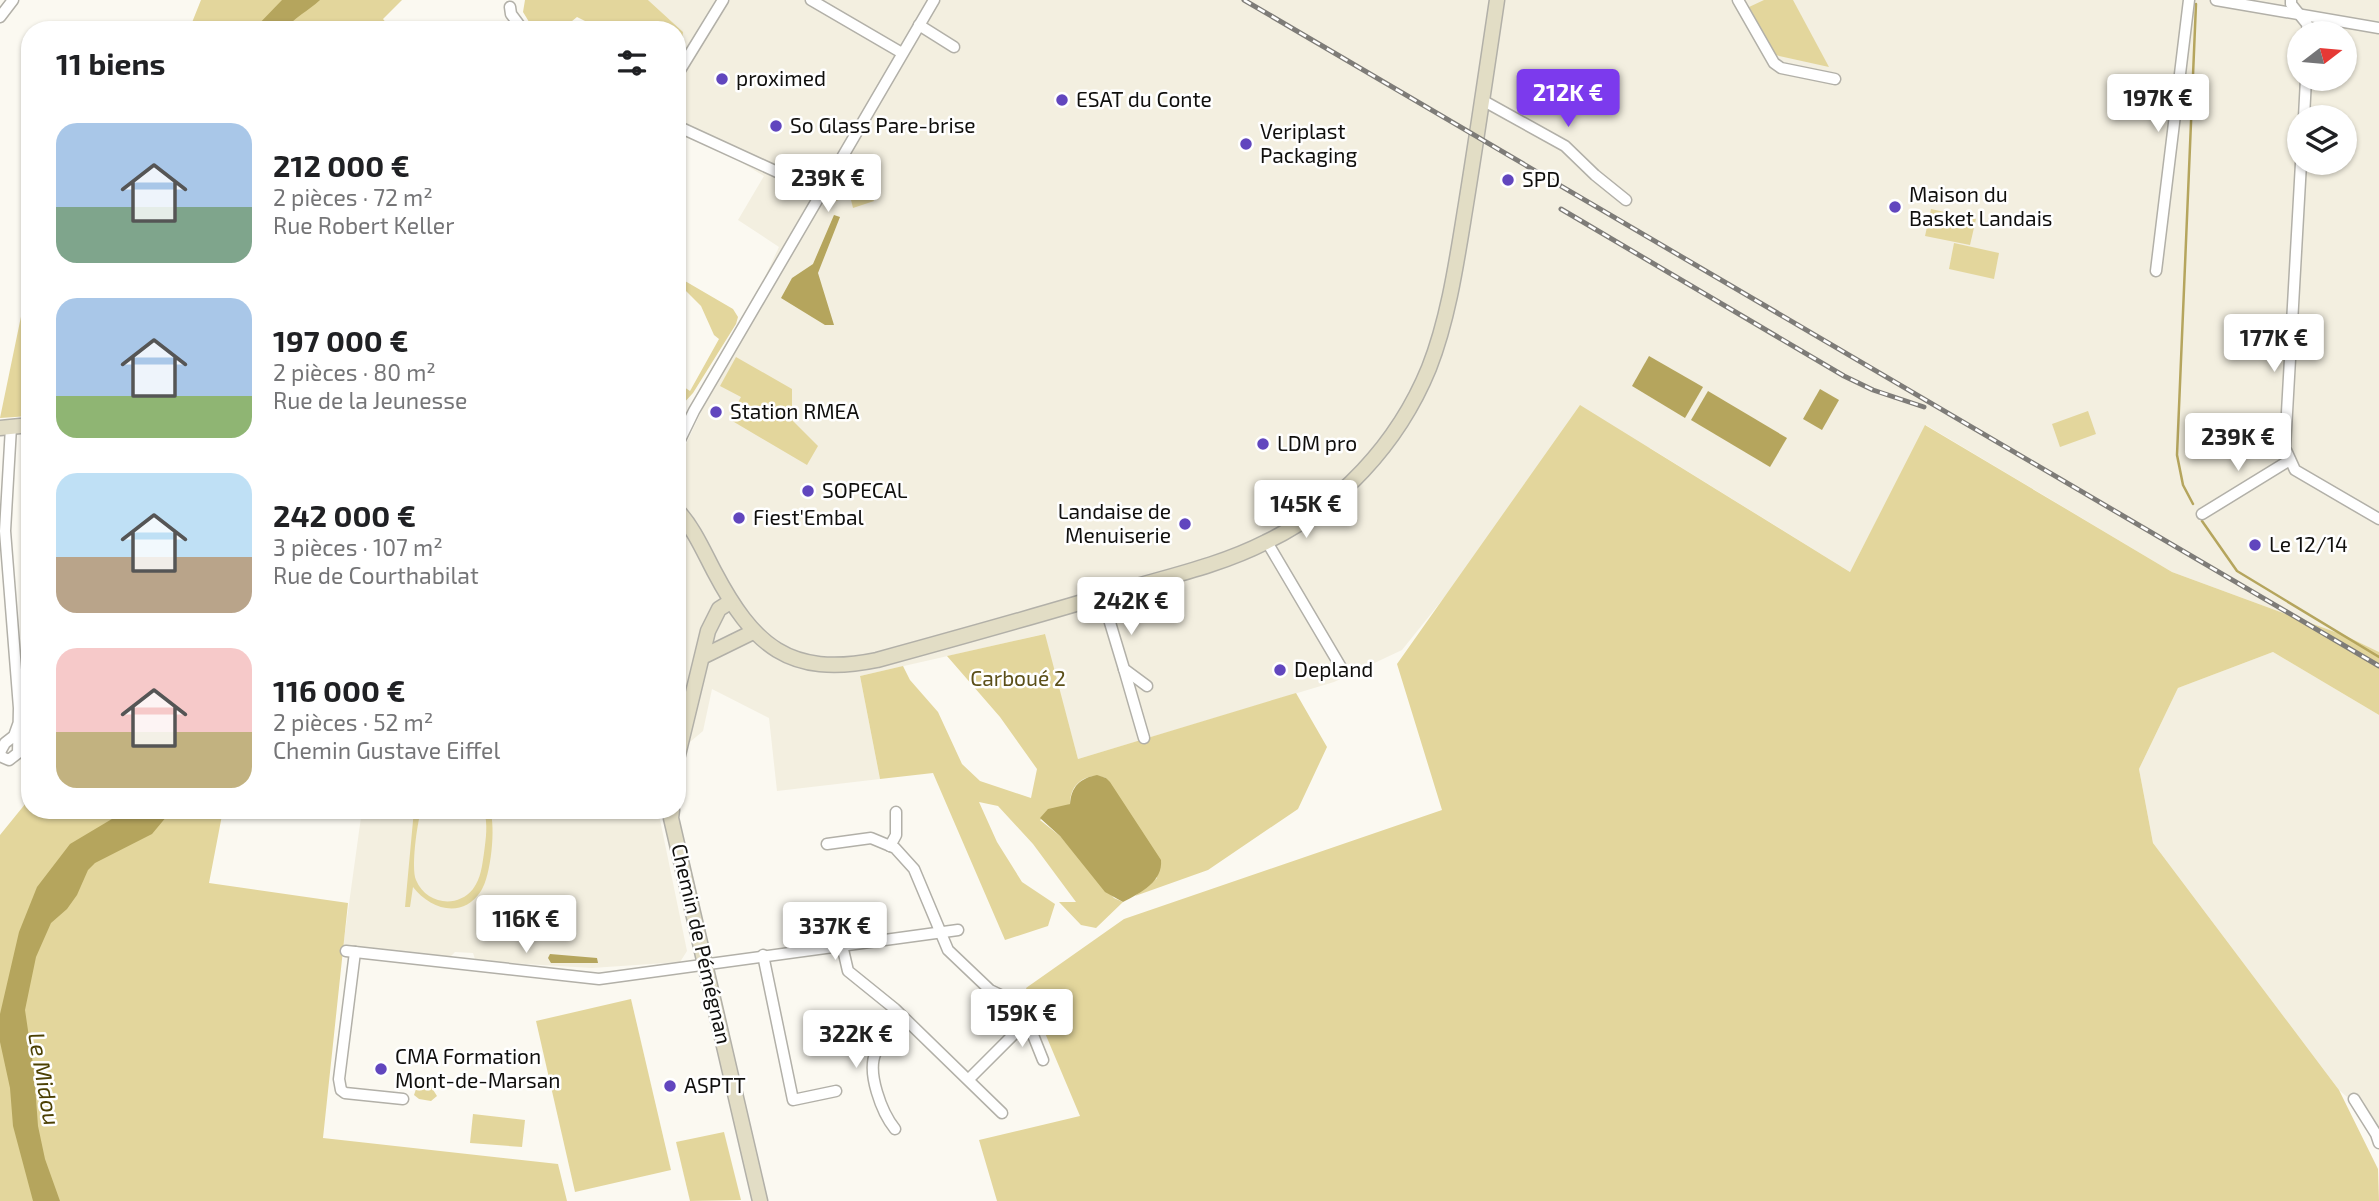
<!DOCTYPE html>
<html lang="fr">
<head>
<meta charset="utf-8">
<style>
	:root { --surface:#fff; --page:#f6f6f6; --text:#202124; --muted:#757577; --accent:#7c3aed }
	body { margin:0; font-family:"Exo 2",sans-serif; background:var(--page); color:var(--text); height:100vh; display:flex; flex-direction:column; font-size:26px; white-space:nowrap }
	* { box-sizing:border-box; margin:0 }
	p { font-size:23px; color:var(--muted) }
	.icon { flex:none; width:38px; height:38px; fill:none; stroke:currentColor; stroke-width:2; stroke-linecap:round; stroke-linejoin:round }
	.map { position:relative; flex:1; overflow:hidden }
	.side { position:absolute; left:21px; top:21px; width:665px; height:798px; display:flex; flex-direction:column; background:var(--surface); border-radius:28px; box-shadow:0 2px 5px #0004 }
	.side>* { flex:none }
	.needle { width:46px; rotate:74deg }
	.fabs { position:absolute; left:2287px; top:21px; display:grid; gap:14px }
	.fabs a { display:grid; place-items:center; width:70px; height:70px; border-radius:50%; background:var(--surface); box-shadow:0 2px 5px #0004; font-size:35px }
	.price { position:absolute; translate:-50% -60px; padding:0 16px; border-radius:7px; background:#fff; color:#222; font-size:23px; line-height:46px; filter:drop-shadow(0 2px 4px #0008) }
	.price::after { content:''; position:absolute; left:50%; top:42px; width:21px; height:16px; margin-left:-10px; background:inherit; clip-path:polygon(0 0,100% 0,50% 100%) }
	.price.active { background:var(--accent); color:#fff }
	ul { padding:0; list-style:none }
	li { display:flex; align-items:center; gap:21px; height:175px; padding:0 35px }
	li span { display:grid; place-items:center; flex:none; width:196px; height:140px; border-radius:21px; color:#555 }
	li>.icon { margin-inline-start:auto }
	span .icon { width:84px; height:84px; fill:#fffc; stroke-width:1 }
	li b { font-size:30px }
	h2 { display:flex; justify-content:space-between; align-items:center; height:84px; padding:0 35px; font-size:30px }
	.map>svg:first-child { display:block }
	.built { fill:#f3efe0; fill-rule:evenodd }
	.green { fill:#e3d69c }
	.water { fill:#b5a55d }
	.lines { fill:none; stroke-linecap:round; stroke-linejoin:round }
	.stream { stroke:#b5a55d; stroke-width:2.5 }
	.street-casing { stroke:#b2b0a8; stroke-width:13 }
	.secondary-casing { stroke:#b2b0a8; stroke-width:17 }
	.street { stroke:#fff; stroke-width:10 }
	.secondary { stroke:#e2ddc5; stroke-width:14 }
	.rail-casing { stroke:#7e7c78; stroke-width:5 }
	.rail { stroke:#fff; stroke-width:2.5; stroke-dasharray:8; stroke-linecap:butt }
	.poi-dot { fill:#6146be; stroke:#fff; stroke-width:2.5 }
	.labels { text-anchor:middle; stroke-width:5; stroke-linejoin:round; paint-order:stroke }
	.poi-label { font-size:21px; fill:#100f0d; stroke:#fff; text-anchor:start }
	.park-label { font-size:21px; fill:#5b4f18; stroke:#fff }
	.street-label { font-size:21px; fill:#100f0d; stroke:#fff }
	.water-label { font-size:23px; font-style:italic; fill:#4c4003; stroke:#fff }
</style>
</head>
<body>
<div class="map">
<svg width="2379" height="1201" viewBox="0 0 2379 1201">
	<rect width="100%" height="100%" fill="#fbf9f1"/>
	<g class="built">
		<path d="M648,0h1731v652l-33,-16 -174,-64 -246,-147 -76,147 -200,-124 -199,141 -49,61 -68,32 -256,77 -34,-125 -184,42 20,103 -103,12 -8,-73 -57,-29 -9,42 -26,22v-290l102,-216 -41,-27 26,-44 -87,-52v-76l5,-7 1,-9zM2300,33h45v46h-45zM2300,117h45v46h-45z"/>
		<polygon points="2273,652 2379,715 2379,1135 2371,1118 2339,1090 2153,843 2139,769 2178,688"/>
		<polygon points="362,810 658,810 687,951 680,962 592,968 509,963 475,959 473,953 455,952 450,957 343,947"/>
	</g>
	<g class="green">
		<polygon points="201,0 402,0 383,19 392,30 189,30"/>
		<polygon points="525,0 648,0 683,32 682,41 677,48 677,30 603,30 577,17 561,30 534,30 523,12"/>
		<polygon points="1764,0 1793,0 1829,67 1775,55 1749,7"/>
		<polygon points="848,179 870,190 874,201 853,208 851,200 846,197 836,201 834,190 838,183"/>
		<polygon points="1931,209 1976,219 1970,245 1925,236"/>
		<polygon points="30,210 30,416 0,418 24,302"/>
		<polygon points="1954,243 1999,253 1994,279 1949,269"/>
		<polygon points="685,281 733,309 738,317 736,324 693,393 681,406 677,398 684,387 690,391 719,339 714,335 701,306 682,287"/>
		<polygon points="736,357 792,389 792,420 818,446 807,465 729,419 741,397 720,386"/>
		<polygon points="1580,405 1850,572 1925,425 2172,572 2346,636 2379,652 2379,715 2273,652 2178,688 2139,769 2153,843 2339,1090 2378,1169 2379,1201 997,1201 979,1140 1080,1116 1026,988 1124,919 1442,810 1397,664"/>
		<polygon points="2088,411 2096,434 2060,447 2052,424"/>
		<path d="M1045,634l33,125 218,-66 31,54 -29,62 -90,61 -73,26 22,-18 -51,-100c-19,-6 -36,5 -36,26l-30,16 20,16 54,62 9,4 -27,26 -15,-3 -22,-23h17l-43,-58 -35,-38 -19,-4 18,40 25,40 33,22 -7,22 -43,14 -72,-167 -53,6 -20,-103 43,-10 7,14 28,32 24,52 18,17 51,17 6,-29 -37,-52 -53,-61z"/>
		<polygon points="30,798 30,810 223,810 209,883 348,903 323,1138 558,1164 567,1201 0,1201 0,835"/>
		<path d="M414,810h7c-4,15 -10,57 -5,70 10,24 41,29 57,9 8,-11 9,-23 11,-36 2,-15 4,-28 0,-43h6c6,17 1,66 -9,81 -19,29 -51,18 -68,-4l-3,20h-5z"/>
		<polygon points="631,999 671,1170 575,1192 536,1021"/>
		<polygon points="427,1077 430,1078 430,1085 437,1096 431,1101 419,1099 414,1095 418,1083"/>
		<polygon points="473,1114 525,1120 522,1147 470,1143"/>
		<polygon points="724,1132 741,1200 690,1201 676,1142"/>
	</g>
	<g class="water">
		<path d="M282,0h38c-12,11 -25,17 -36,30h-31z"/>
		<polygon points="834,215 840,217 818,273 834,325 825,325 781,298 792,278 813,264"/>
		<polygon points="1649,356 1703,387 1685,418 1632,386"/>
		<polygon points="1820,389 1839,400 1822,430 1803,419"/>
		<polygon points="1708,391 1787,438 1770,467 1691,420"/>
		<path d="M1097,775l9,3 4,4 51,78c2,21 -20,33 -38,42l-18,-10 -45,-56 -20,-18 8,-9 22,-5c1,-17 10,-26 27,-29z"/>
		<polygon points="127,810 172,810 152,834 95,863 88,870 77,895 67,909 51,923 36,957 25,1010 34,1071 38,1126 45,1159 60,1201 33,1201 13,1126 10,1088 0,1042 0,1014 19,932 37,887 70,844"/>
		<polygon points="550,954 597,958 598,963 551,963 548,958"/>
	</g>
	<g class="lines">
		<g class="stream">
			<polyline points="28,403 30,401"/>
			<polyline points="2193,504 2183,485 2177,455 2196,4"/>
			<polyline points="2202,521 2237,571 2379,657"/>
		</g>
		<defs>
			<g id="street">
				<polyline points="811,0 902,53"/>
				<polyline points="1738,0 1774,63 1781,68 1835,79"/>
				<polyline points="2216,0 2379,28"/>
				<polyline points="2291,0 2291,4 2307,24 2308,33"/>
				<polyline points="510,7 511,14 523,30"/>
				<polyline points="0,17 13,0"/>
				<polyline points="919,25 954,47"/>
				<polyline points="677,75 723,0"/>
				<polyline points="1482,100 1565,146 1595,175 1626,200"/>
				<polyline points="2304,117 2306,79"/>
				<polyline points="677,126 823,193"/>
				<polyline points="2301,163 2285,448 2295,470 2379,519"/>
				<polyline points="2156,271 2189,0"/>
				<polyline points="11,427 5,531 19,708 18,753 9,760 2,757 0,752 5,743 14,736 19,722"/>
				<polyline points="677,446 694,411 934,0"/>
				<polyline points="2202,514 2290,460"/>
				<polyline points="1267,542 1342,669"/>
				<polyline points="1102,596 1124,669 1147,686"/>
				<polyline points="1124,669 1144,738"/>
				<polyline points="827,844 871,838 895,848 914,869 948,950 990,990 1009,999 1017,1015 1018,1030 969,1079"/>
				<polyline points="890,846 896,835 896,812"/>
				<polyline points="801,912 821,948"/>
				<polyline points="842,945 848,971 895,1009 1002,1113"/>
				<polyline points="346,951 599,979 958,930"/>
				<polyline points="355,952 339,1079 341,1090 345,1093 403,1099"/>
				<polyline points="763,955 793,1100 836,1091"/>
				<polyline points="1018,1024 1033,1035 1043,1060"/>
				<polyline points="2354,1099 2376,1134 2379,1143"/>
				<path d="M895,1129c-13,-16 -29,-57 -19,-77 6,-12 21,-23 30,-32"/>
			</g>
			<g id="secondary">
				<polyline points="0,428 30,425"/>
				<path d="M677,510c16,17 26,40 37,61 39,74 75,107 163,89 80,-22 160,-44 239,-68 50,-15 103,-26 150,-50 73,-35 132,-98 163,-174 20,-51 28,-109 37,-164 11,-68 21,-136 31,-204"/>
				<polyline points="704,656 753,632"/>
				<polyline points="677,759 708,631 719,609 730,602"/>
				<polyline points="672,810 671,818 760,1201"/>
			</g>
		</defs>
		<use href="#street" class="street-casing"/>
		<use href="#secondary" class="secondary-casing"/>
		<use href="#street" class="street"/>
		<use href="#secondary" class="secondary"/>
		<defs>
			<g id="rail">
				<polyline points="1244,0 2379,666"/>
				<polyline points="1561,209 1844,376 1873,390 1924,407"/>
			</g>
		</defs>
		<use href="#rail" class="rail-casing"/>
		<use href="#rail" class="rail"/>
	</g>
	<g class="poi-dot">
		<circle cx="722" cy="79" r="7"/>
		<circle cx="1062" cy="100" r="7"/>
		<circle cx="776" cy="126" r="7"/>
		<circle cx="1246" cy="144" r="7"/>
		<circle cx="1508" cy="180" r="7"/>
		<circle cx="1895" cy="207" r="7"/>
		<circle cx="716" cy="412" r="7"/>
		<circle cx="1263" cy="444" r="7"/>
		<circle cx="808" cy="491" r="7"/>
		<circle cx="739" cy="518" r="7"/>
		<circle cx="1185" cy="524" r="7"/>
		<circle cx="2255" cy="545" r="7"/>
		<circle cx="1280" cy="670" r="7"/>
		<circle cx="381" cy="1069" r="7"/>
		<circle cx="670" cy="1086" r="7"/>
	</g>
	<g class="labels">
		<g class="poi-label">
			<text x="736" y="86">proximed</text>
			<text x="1076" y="107">ESAT du Conte</text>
			<text x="790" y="133">So Glass Pare-brise</text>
			<text x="1260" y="139">Veriplast<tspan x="1260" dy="24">Packaging</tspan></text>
			<text x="1522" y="187">SPD</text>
			<text x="1909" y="202">Maison du<tspan x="1909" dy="24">Basket Landais</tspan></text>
			<text x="730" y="419">Station RMEA</text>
			<text x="1277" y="451">LDM pro</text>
			<text x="822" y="498">SOPECAL</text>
			<text x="1171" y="519" text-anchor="end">Landaise de<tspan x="1171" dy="24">Menuiserie</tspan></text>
			<text x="753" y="525">Fiest'Embal</text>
			<text x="2269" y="552">Le 12/14</text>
			<text x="1294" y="677">Depland</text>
			<text x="395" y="1064">CMA Formation<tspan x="395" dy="24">Mont-de-Marsan</tspan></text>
			<text x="684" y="1093">ASPTT</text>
		</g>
		<g class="park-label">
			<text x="1018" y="686">Carboué 2</text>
		</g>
		<g class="street-label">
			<text transform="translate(701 944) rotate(77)" y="7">Chemin de Pémégnan</text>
		</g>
		<g class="water-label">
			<text transform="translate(44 1079) rotate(80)" y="8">Le Midou</text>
		</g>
	</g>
</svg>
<div class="fabs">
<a><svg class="needle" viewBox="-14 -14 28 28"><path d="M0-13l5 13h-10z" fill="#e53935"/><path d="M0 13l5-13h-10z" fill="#757577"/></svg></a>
<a><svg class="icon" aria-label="layers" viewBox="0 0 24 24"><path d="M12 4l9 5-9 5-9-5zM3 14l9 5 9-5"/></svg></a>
</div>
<b class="price active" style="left:1568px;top:129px">212K €</b>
<b class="price" style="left:2158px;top:134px">197K €</b>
<b class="price" style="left:828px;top:214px">239K €</b>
<b class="price" style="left:2274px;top:374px">177K €</b>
<b class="price" style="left:2238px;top:473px">239K €</b>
<b class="price" style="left:1306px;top:540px">145K €</b>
<b class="price" style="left:1131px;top:637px">242K €</b>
<b class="price" style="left:526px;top:955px">116K €</b>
<b class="price" style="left:835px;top:962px">337K €</b>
<b class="price" style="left:1022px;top:1049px">159K €</b>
<b class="price" style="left:856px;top:1070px">322K €</b>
<section class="side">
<h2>11 biens<svg class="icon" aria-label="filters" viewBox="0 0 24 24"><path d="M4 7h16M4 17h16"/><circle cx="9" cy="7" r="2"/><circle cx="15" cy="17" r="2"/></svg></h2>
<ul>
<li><span style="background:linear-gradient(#a9c7e8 60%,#7fa58c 0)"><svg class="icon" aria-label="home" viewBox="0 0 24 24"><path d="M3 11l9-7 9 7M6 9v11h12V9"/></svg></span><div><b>212 000 €</b><p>2 pièces · 72 m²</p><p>Rue Robert Keller</p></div></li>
<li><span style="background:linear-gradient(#a9c7e8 70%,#8fb573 0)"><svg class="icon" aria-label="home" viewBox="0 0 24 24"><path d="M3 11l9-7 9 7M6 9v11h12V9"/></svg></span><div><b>197 000 €</b><p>2 pièces · 80 m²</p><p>Rue de la Jeunesse</p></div></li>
<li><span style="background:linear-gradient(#bfe0f5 60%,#b9a48a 0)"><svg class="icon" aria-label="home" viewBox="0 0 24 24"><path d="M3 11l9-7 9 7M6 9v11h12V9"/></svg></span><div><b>242 000 €</b><p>3 pièces · 107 m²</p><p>Rue de Courthabilat</p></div></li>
<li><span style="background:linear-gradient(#f6c9c9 60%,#c2b280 0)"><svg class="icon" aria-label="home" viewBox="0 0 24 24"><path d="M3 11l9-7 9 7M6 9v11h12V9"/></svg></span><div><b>116 000 €</b><p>2 pièces · 52 m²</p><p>Chemin Gustave Eiffel</p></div></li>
</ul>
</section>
</div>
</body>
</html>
